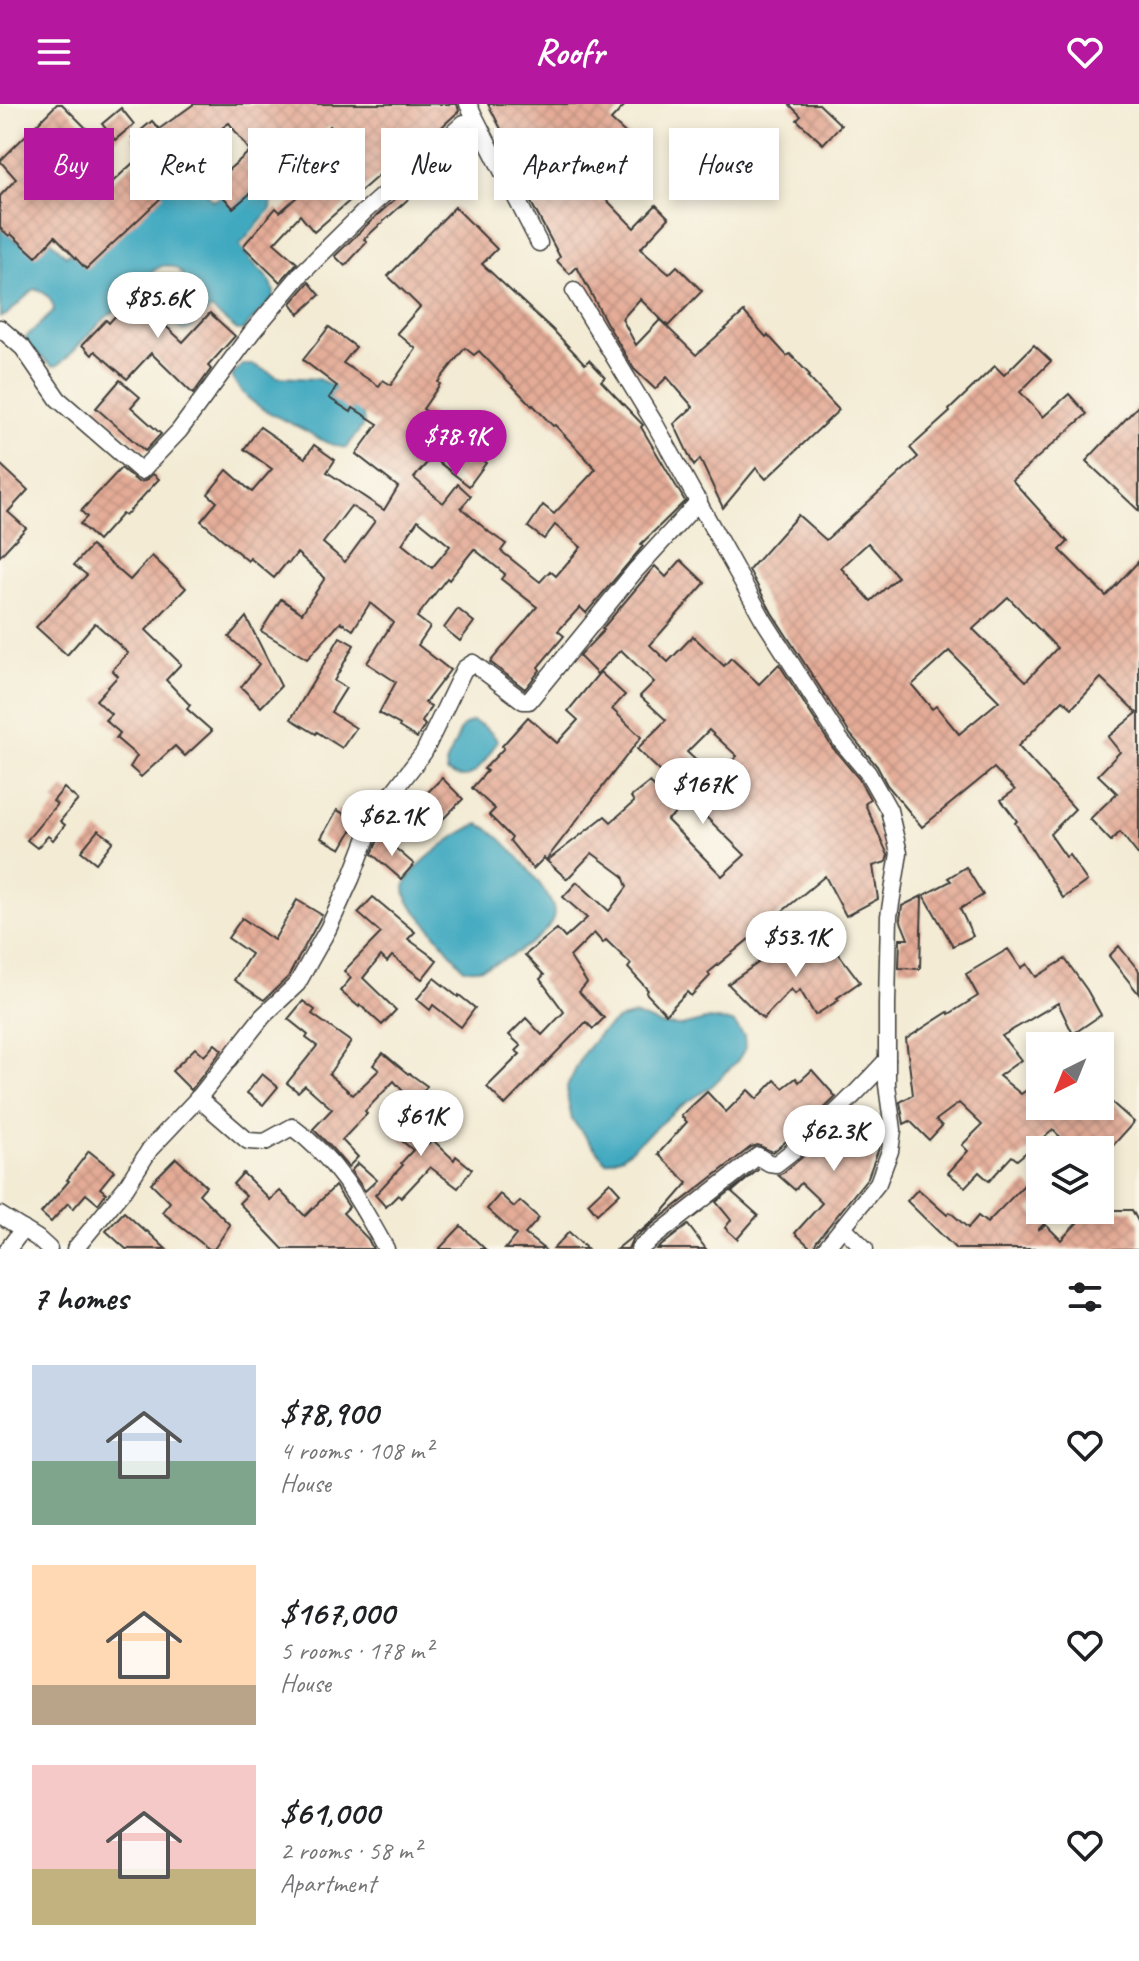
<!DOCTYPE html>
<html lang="en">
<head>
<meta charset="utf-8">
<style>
	:root { --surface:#fff; --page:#f2f2f2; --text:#202124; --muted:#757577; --accent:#b5179e }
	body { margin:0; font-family:Caveat,sans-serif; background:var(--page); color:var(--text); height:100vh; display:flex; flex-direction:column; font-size:30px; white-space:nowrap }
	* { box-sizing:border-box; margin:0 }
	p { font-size:26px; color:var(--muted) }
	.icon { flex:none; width:44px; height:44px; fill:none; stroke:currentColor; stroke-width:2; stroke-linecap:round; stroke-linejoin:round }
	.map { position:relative; height:1145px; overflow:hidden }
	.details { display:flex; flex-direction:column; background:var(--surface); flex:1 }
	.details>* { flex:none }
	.guide { position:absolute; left:24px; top:24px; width:1092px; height:72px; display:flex; gap:16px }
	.needle { width:52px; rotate:223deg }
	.buttons { position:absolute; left:1026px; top:928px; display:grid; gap:16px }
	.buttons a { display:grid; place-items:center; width:88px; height:88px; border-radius:0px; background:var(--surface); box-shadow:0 4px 12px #0003; font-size:40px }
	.price { position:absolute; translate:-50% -68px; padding:0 18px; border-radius:28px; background:#fff; color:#222; font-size:26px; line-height:52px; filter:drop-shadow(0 2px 4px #0008) }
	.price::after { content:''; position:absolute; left:50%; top:48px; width:24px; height:18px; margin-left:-12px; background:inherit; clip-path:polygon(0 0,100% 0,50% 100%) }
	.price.on { background:var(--accent); color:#fff }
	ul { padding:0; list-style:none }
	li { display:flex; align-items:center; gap:24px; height:200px; padding:0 32px }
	li span { display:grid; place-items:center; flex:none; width:224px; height:160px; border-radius:0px; color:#555 }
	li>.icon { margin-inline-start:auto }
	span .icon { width:96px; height:96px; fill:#fffc; stroke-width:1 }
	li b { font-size:34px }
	h2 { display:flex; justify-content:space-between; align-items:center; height:96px; padding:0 32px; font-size:34px }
	.tag { padding:0 28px; border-radius:0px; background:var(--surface); box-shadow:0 4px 12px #0003; font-size:28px; line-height:72px }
	.tag.on { background:var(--accent); color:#fff }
	header { display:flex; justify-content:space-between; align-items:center; height:104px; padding:0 32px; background:var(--accent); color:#fff; font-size:36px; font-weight:700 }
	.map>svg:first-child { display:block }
	.water { fill:#40a9c0; stroke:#2e626e; stroke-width:2 }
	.building { fill:url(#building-cross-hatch); fill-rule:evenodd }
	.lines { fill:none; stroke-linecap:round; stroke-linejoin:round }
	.minor-casing { stroke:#3c3b38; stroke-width:19 }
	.minor { stroke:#fff; stroke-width:16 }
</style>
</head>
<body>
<header><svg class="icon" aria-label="menu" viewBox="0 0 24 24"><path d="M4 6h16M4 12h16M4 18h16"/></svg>Roofr<svg class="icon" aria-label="heart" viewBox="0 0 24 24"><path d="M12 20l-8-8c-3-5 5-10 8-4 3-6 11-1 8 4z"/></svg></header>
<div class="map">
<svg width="1139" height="1145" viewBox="0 0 1139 1145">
	<defs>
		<pattern id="building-cross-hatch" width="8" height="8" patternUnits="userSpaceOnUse" patternTransform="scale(2)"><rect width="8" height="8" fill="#e4ac97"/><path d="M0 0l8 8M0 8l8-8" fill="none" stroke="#c39382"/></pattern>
	</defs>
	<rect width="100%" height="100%" fill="#fbf7ec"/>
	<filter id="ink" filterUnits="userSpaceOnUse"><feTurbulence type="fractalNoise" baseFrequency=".0125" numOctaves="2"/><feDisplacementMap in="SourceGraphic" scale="16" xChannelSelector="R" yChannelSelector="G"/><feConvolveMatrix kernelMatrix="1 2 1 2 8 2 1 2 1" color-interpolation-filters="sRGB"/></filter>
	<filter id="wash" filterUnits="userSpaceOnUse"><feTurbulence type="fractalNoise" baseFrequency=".006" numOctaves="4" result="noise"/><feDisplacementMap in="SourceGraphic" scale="32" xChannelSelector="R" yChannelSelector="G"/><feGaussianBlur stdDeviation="1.8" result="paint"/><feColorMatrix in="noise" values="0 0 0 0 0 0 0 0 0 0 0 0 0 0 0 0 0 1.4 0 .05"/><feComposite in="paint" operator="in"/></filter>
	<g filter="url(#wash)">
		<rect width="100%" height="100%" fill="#f3ebd4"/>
		<g class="water">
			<path d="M171,56c18,4 30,28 42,41l12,-7 34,-9c8,8 15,12 12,24l-31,36c7,18 36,32 34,52l-31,33h-6l-26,-21c-17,13 -25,37 -42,7 3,-11 19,-22 17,-33 -2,-13 -17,-22 -28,-15 -14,7 -29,29 -40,40 -5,5 -10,7 -15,12 -14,13 -26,28 -40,41l-5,4 -6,1 -21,-18 -6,-10 26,-24 3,-5c-2,-10 -8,-16 -17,-20l-4,1 -27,25 -6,2v-90l17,15 18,-18 31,32 69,-66z"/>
			<path d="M242,261h12l24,12 40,2 20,9 24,20 2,16 -18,24c-17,-2 -26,-9 -40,-17 -26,-14 -62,-25 -74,-55z"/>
			<path d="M472,617c11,4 19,9 25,19 -3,9 -9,16 -15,24 -11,14 -18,17 -35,8l-1,-8 16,-37z"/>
			<path d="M479,720c3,2 7,3 11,6 15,10 64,65 64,83 -1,23 -52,49 -72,55 -6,2 -12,1 -18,1l-56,-68c-1,-4 -3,-9 -3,-13 2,-20 55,-58 74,-64z"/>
			<polygon points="635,911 662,921 681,922 709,915 733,918 744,932 745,945 737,957 712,982 677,1005 623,1052 606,1058 572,1016 568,997 567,983 583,950 600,929 617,916"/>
		</g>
		<g id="blocks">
			<g class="building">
				<polygon points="57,0 62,0 94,32 75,51 107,83 133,59 164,91 86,165 55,132 36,153 11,130 9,132 0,124 0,92 16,75 0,57"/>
				<polygon points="194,0 457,0 459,7 392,69 387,64 314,128 300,111 274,139 297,159 280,178 243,142 276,104 280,108 333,61 324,52 341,34 330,22 233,104 212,80 250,47 229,19 188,48 176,32 147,54 132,34 152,17 159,25"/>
				<polygon points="488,0 626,0 611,16 633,36 607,65 609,67 594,83 634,124 656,101 669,114 640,145 669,170 677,162 702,187 668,222 640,195 622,215 636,241 660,216 696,251 744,208 766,233 768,231 787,252 790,250 810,271 808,273 839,306 766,375 756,364 723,404 700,355 694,362 674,320 693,303 667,273 655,285 634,265 606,218 577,163 570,170 557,157 560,153 525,87 530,81"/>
				<polygon points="789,0 819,0 841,21 823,40 797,16 801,12"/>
				<polygon points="121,4 134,20 115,36 102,20"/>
				<polygon points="441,54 447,60 364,135 367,138 345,162 335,152 373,115"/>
				<path d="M455,103l42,42 -15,15 71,66 32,34 4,-4 16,17 -4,4 42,44 -2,2 44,74 -44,43 2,2 -57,67 -6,-6 -22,24 6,5 -26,31 2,3 -15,19 -35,-27 47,-55 -36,-28 4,-5 -31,-25 -25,31 -2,-2 -30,39 13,10 -12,18 32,25 -25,33 6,3 -9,16 3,3 -8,13 -18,-11 1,-2 -21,-12 17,-31 -29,-19 26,-41 -23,-19 -17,27 -12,-8 -34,37 -46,-28 20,-32 21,14 23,-35 -28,-25 -8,10 -2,-1 -13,16 -24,-20 -2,3 -47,-40 16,-19 -9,-8 19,-24 25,22 20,-23 -28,-20 16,-22 45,31 9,-13 21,15 -8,12 57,38 14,-23 -42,-33 22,-30 -25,-16 -2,4 -22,-14 8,-12 -34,-26 26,-33 27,20 -13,16 36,23 4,-6 8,5 25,-36 -19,-16 23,-26 -32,-31zM465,244l9,7 5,-4 53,55 1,-1 20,21 2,-1 41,44 -42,45 -11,-9 -15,22 16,12 11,-14 26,22 -25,29 -6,-5 -10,11 -39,-31 5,-7 -17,-12 -28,-24 10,-12 -13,-12 -15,19 -29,-25 18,-21 37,29 17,-23 -17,-12 -2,3 -24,-19 6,-10 -26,-16 17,-25 -2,-2zM351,402l24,15 -30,41 -22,-19zM418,416l32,26 -18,22 -30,-24z"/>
				<polygon points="309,178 320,191 299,210 291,199"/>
				<polygon points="166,179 179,191 157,214 183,238 210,209 235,232 208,262 211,265 193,290 151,249 127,275 95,247 92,251 82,241 106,216 109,219 140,185 151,195"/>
				<path d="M1034,241l17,16 -31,31 23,25 26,-23 18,20 -75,66 56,62 -8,8 46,46 33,-35v295l-19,-24 -9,9 -21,-22 27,-26 -19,-18 22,-23 -12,-15 29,-24 -36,-35 -29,30 -9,-8 -45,46 57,63 -25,25 16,23 3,-2 18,26 -24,17 -48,-75 2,-2 -16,-21 14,-10 -21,-22 -72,59 -35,-42 -10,-19 -27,-32 -78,-121 -23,-43 49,-55 28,25 92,-83 -8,-9 40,-36 -1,-2 46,-44 9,9zM868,439l30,34 -27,24 -30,-33zM1008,493l49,51 -31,33 -53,-52zM949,547l50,50 -40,33 -23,-28 -4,3 -20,-24z"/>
				<polygon points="120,276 140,293 131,303 161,330 145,347 96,304"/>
				<polygon points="1139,301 1139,407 1086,357"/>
				<polygon points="0,360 28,386 8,408 26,424 0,452"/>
				<polygon points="121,364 138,378 145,377 153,370 159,375 125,412 122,410 98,437 80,420 87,413 81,407"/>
				<polygon points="91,442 130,476 152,452 186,484 146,526 181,560 166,576 190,601 187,605 212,627 185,652 175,642 141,673 130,663 137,652 116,634 120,629 105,616 111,610 96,596 118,572 112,566 128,549 95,519 67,551 36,523 87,471 74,461"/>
				<path d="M681,456l24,23 -55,62 18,17 25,-26 31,30 7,-8 28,26 20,-20 53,83 27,32 11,20 -5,5 23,51 -2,7 -13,4 5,33 -32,17 -21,-40 -117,97 2,3 -19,20 -4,-4 -21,22 -20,-21 2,-3 -20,-22 3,-4 -25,-24 -3,3 -9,-10 -24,24 17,26 -8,9 25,26 -11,11 -7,-7 -81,83 -18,-18 33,-33 -4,-3 5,-5 -12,-11 17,-17 16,17 22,-23 -24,-33 4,-4 -19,-20 32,-26 8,9 22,-20 -24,-21 14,-15 32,29 18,-24 -4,-11 -31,-23 -25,26 -20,-18 58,-45 6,6 23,-20 -3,-5 19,-15 25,32 -8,6 55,56 23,-21 -45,-44 13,-13 -36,-35 -12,13 -28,-27 29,-29 -26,-24 14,-14 -33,-32 -24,24 -18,-18 25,-26 -2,-1 53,-63 11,11zM709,626l28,26 -21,23 -29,-27z"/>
				<polygon points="458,505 474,518 460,537 444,524"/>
				<polygon points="246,513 281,582 261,603 241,583 259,560 229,533"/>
				<polygon points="340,533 354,541 334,577 346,584 331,608 356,624 342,644 317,628 316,630 291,615"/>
				<polygon points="600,568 625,591 612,605 641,633 546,756 544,754 533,765 510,737 512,734 489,711 495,705 472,684 487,667 484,665 504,644 502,642 528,613 557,639 578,616 568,607"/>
				<polygon points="442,674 463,695 439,719 418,698"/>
				<polygon points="64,684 78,696 60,717 65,721 53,736 48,732 37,744 27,736 57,700 53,697"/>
				<polygon points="337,706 357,717 341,745 321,734"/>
				<polygon points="98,726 113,737 96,759 81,747"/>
				<polygon points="380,731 414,760 401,775 372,750"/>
				<polygon points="966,763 983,791 960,805 973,832 953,842 924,791 951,777 948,774"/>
				<polygon points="922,792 920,865 899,864 900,835 908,835 900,815 902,802"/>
				<polygon points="373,793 415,828 408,835 437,856 422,875 392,852 387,858 381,852 363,874 396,906 382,921 360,901 359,903 340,887 351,874 344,867 381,829 358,809"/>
				<polygon points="297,796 322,811 288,873 264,896 234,876 251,850 228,834 242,814 274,836"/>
				<polygon points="832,841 860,878 837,894 839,896 815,911 800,886 795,890 791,885 763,915 728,880 778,845 801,843 804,847 811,842"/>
				<polygon points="1119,842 1139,867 1139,890 1109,852"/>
				<polygon points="1008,845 1021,864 1027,860 1036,873 1065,855 1087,886 1101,911 1073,930 1058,899 1002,932 1021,956 999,972 1021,990 1040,977 1040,1002 1100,1002 1100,988 1134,1018 1109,1046 1074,1046 1053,1026 1017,1056 1012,1052 989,1077 979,1068 965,1083 948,1069 968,1047 962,1041 982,1021 959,999 936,1016 942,1022 929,1036 910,1017 904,1020 900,998 913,991 906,935 948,908 949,910 978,892 966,870"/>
				<polygon points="434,874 458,893 459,891 475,904 461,923 433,901 430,906 417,895"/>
				<polygon points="303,897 315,906 312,910 351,938 329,970 353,991 379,966 373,961 383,949 408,970 409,969 427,982 415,1001 394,977 365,1007 367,1010 342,1036 358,1053 348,1063 330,1042 313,1025 332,1005 305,981 298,988 287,979 317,942 306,934 308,931 288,915"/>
				<polygon points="215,940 222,946 191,986 172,967 195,944 204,952"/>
				<polygon points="812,966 836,993 812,1016 773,1048 758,1041 751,1043 632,1136 628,1145 617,1145 639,1127 640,1128 662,1109 688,1079 658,1050 687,1018 681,1012 707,988 726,1008 748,986 757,995 775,976 783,984 796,974 799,978"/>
				<polygon points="262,970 278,983 263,1001 247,989"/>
				<polygon points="418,1000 435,1016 424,1027 432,1034 428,1040 433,1036 454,1056 456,1052 472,1065 458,1084 430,1063 401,1094 398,1091 386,1103 375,1091 403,1061 401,1059 413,1046 392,1029"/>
				<polygon points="852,1008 875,1033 881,1034 879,1044 868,1073 816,1138 814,1145 812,1145 795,1129 822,1099 801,1079 795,1086 778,1071 783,1069 812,1045"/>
				<polygon points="89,1047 114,1067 100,1084 106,1089 98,1100 86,1090 73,1105 68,1099 51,1118 41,1109 69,1077 67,1076"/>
				<polygon points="176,1054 206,1082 199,1090 230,1121 214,1145 209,1145 162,1108 170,1098 151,1079"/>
				<polygon points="358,1059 377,1076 365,1087 351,1067"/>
				<polygon points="759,1065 732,1088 758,1111 737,1135 725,1124 731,1116 716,1098"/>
				<polygon points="243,1069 270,1096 280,1087 305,1112 335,1082 349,1103 343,1109 368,1135 373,1145 283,1145 239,1099 246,1092 233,1080"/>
				<polygon points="610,1078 620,1089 597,1110 588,1099"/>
				<polygon points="1026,1079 1040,1093 1040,1096 1030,1106 1044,1120 1038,1126 1046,1121 1061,1136 1089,1106 1132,1106 1139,1119 1139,1145 956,1145 907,1097 918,1085 947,1111 950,1108 968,1124 978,1112 987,1119"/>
				<polygon points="500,1090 514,1103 520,1097 539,1114 525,1130 544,1145 505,1145 516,1131 487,1105"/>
				<polygon points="124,1108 146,1128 147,1127 166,1145 126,1145 106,1127"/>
				<polygon points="688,1121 706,1145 657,1145"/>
				<polygon points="461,1122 485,1145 439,1145"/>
				<polygon points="569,1128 587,1145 553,1145"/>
			</g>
		</g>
	</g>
	<g filter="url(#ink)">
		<use href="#blocks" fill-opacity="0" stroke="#3c3b38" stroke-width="2"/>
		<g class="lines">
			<defs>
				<g id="minor">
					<polyline points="468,0 539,139"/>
					<polyline points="574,187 655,320 763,515 841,637 868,669 889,706 899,749 889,812 887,900 887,981 893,1026 890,1047 878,1079 825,1145"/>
					<polyline points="0,224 23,244 58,295 141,367 179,327 252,228 302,169 365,107 464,19"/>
					<path d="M198,994l50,43 17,1 27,-15c45,32 68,75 94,122"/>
					<polyline points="0,1111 37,1134 49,1145"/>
					<polyline points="843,1123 865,1145"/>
					<polyline points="8,1145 23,1125"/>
					<polyline points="75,1145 126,1083 150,1045 200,992 263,912 297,880 328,825 351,775 373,718 384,700 424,648 464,565 473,559 523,597 529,597 635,467 699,397"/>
					<path d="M639,1145l119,-93 11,7 7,1c40,-30 77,-67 111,-104"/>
				</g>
			</defs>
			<use href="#minor" class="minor-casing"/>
			<use href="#minor" class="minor"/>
		</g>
	</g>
</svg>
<div class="buttons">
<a><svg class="needle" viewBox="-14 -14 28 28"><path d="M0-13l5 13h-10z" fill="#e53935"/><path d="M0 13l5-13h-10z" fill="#757577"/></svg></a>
<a><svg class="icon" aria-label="layers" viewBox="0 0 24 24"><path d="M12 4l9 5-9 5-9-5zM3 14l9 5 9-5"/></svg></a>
</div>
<b class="price" style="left:158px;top:236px">$85.6K</b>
<b class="price on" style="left:456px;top:374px">$78.9K</b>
<b class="price" style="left:703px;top:722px">$167K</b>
<b class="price" style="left:392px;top:754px">$62.1K</b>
<b class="price" style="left:796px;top:875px">$53.1K</b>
<b class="price" style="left:421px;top:1054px">$61K</b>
<b class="price" style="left:834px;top:1069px">$62.3K</b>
<div class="guide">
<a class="tag on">Buy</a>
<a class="tag">Rent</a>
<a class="tag">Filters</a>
<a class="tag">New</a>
<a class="tag">Apartment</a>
<a class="tag">House</a>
</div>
</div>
<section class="details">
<h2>7 homes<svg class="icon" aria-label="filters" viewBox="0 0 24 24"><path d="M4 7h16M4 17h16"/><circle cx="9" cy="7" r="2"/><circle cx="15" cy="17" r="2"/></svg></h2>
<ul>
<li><span style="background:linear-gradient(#c9d6e8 60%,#7fa58c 0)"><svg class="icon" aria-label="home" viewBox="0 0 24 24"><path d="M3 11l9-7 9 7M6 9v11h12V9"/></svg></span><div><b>$78,900</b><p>4 rooms · 108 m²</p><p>House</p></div><svg class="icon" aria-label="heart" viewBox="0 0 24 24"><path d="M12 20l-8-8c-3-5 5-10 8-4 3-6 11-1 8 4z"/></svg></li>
<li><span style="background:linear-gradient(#ffd9b3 75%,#b9a48a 0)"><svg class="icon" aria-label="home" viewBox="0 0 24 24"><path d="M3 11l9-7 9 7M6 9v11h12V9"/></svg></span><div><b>$167,000</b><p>5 rooms · 178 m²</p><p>House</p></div><svg class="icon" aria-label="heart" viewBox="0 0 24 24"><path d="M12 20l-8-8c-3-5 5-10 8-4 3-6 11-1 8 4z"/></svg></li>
<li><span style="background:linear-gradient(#f6c9c9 65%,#c2b280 0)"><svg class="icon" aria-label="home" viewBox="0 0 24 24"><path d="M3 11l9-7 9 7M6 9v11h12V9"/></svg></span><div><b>$61,000</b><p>2 rooms · 58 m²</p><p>Apartment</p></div><svg class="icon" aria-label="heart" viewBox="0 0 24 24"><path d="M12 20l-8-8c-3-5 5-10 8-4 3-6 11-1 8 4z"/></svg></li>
</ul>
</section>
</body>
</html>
